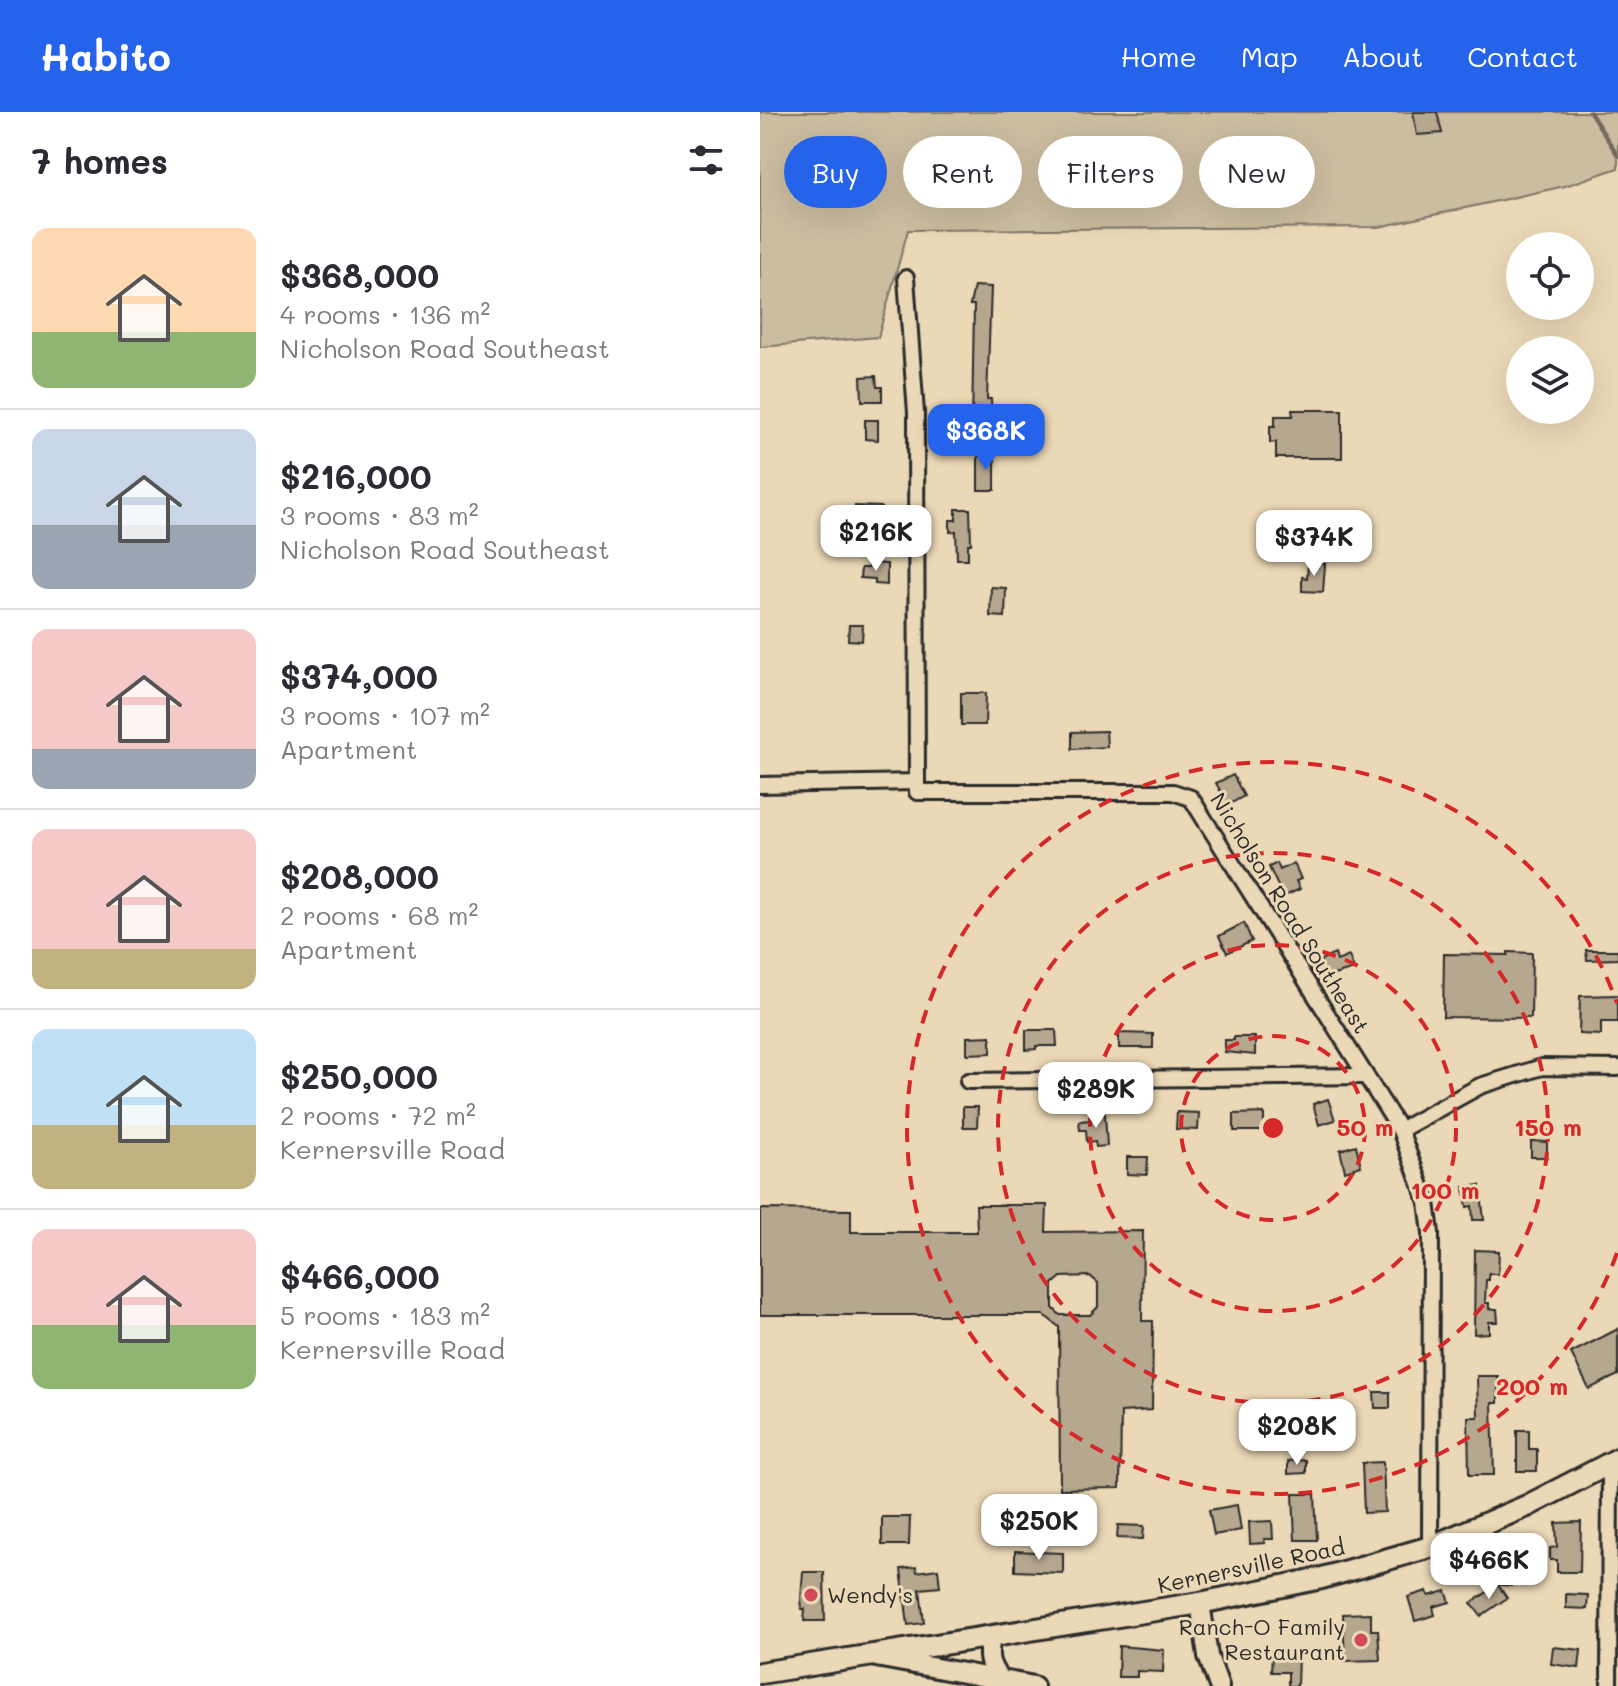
<!DOCTYPE html>
<html lang="en">
<head>
<meta charset="utf-8">
<style>
	:root { --surface:#fff; --page:#f2f2f3; --text:#2b2b33; --muted:#7c7c81; --line:#e1e1e2; --accent:#2563eb }
	body { margin:0; font-family:Mali,sans-serif; background:var(--page); color:var(--text); height:100vh; display:flex; flex-direction:column; font-size:30px; white-space:nowrap }
	* { box-sizing:border-box; margin:0 }
	p { font-size:26px; color:var(--muted) }
	.icon { flex:none; width:44px; height:44px; fill:none; stroke:currentColor; stroke-width:2; stroke-linecap:round; stroke-linejoin:round }
	.map { position:relative; flex:1; overflow:hidden }
	.panel { display:flex; flex-direction:column; background:var(--surface); width:760px }
	.panel>* { flex:none }
	.top-card { position:absolute; left:24px; top:24px; width:714px; height:72px; display:flex; gap:16px }
	.controls { position:absolute; left:746px; top:120px; display:grid; gap:16px }
	.controls a { display:grid; place-items:center; width:88px; height:88px; border-radius:50%; background:var(--surface); box-shadow:0 8px 32px #0002; font-size:40px }
	.price { position:absolute; translate:-50% -68px; padding:0 18px; border-radius:16px; background:#fff; color:#222; font-size:26px; line-height:52px; filter:drop-shadow(0 2px 4px #0008) }
	.price::after { content:''; position:absolute; left:50%; top:48px; width:24px; height:18px; margin-left:-12px; background:inherit; clip-path:polygon(0 0,100% 0,50% 100%) }
	.price.active { background:var(--accent); color:#fff }
	ul { padding:0; list-style:none }
	li { display:flex; align-items:center; gap:24px; height:200px; padding:0 32px }
	li+li { border-top:2px solid var(--line) }
	li span { display:grid; place-items:center; flex:none; width:224px; height:160px; border-radius:16px; color:#555 }
	li>.icon { margin-inline-start:auto }
	span .icon { width:96px; height:96px; fill:#fffc; stroke-width:1 }
	li b { font-size:34px }
	h2 { display:flex; justify-content:space-between; align-items:center; height:96px; padding:0 32px; font-size:34px }
	.chip { padding:0 28px; border-radius:36px; background:var(--surface); box-shadow:0 8px 32px #0002; font-size:28px; line-height:72px }
	.chip.active { background:var(--accent); color:#fff }
	header { display:flex; align-items:center; gap:48px; box-sizing:border-box; height:112px; padding:0 40px; background:var(--accent); color:#fff }
	header strong { font-size:38px }
	nav { display:flex; gap:44px; margin-inline-start:auto; font-size:28px }
	main { display:flex; flex:1; min-height:0 }
	.map>svg:first-child { display:block }
	.green { fill:#ccbca0; stroke:#7c7466; stroke-width:2 }
	.lines { fill:none; stroke-linecap:round; stroke-linejoin:round }
	.stream { stroke:#71695d; stroke-width:4 }
	.building { fill:#b6a78f; stroke:#2b2b2b; stroke-width:2; fill-rule:evenodd }
	.minor-casing { stroke:#2b2b2b; stroke-width:20 }
	.secondary-casing { stroke:#2b2b2b; stroke-width:24 }
	.primary-casing { stroke:#2b2b2b; stroke-width:26 }
	.minor { stroke:#ebd8b6; stroke-width:14 }
	.secondary { stroke:#ebd8b6; stroke-width:18 }
	.primary { stroke:#ebd8b6; stroke-width:20 }
	.ring { fill:none; stroke:#d62828; stroke-width:4; stroke-dasharray:14 10 }
	.poi-dot { fill:#d1495b; stroke:#ebd8b6; stroke-width:3 }
	.labels { text-anchor:middle; stroke-width:6; stroke-linejoin:round; paint-order:stroke }
	.street-label { font-size:22px; fill:#2b2b2b; stroke:#ebd8b6 }
	.poi-label { font-size:22px; fill:#2b2b2b; stroke:#ebd8b6; text-anchor:start }
	.centre { fill:#d62828; stroke:#ebd8b6; stroke-width:4 }
	.ring-label { font-size:24px; text-anchor:middle; font-weight:bold; fill:#d62828; stroke:#ebd8b6; stroke-width:6; stroke-linejoin:round; paint-order:stroke }
</style>
</head>
<body>
<header>
<strong>Habito</strong>
<nav><a>Home</a><a>Map</a><a>About</a><a>Contact</a></nav>
</header>
<main>
<section class="panel">
<h2>7 homes<svg class="icon" aria-label="filters" viewBox="0 0 24 24"><path d="M4 7h16M4 17h16"/><circle cx="9" cy="7" r="2"/><circle cx="15" cy="17" r="2"/></svg></h2>
<ul>
<li><span style="background:linear-gradient(#ffd9b3 65%,#8fb573 0)"><svg class="icon" aria-label="home" viewBox="0 0 24 24"><path d="M3 11l9-7 9 7M6 9v11h12V9"/></svg></span><div><b>$368,000</b><p>4 rooms · 136 m²</p><p>Nicholson Road Southeast</p></div></li>
<li><span style="background:linear-gradient(#c9d6e8 60%,#9aa5b1 0)"><svg class="icon" aria-label="home" viewBox="0 0 24 24"><path d="M3 11l9-7 9 7M6 9v11h12V9"/></svg></span><div><b>$216,000</b><p>3 rooms · 83 m²</p><p>Nicholson Road Southeast</p></div></li>
<li><span style="background:linear-gradient(#f6c9c9 75%,#9aa5b1 0)"><svg class="icon" aria-label="home" viewBox="0 0 24 24"><path d="M3 11l9-7 9 7M6 9v11h12V9"/></svg></span><div><b>$374,000</b><p>3 rooms · 107 m²</p><p>Apartment</p></div></li>
<li><span style="background:linear-gradient(#f6c9c9 75%,#c2b280 0)"><svg class="icon" aria-label="home" viewBox="0 0 24 24"><path d="M3 11l9-7 9 7M6 9v11h12V9"/></svg></span><div><b>$208,000</b><p>2 rooms · 68 m²</p><p>Apartment</p></div></li>
<li><span style="background:linear-gradient(#bfe0f5 60%,#c2b280 0)"><svg class="icon" aria-label="home" viewBox="0 0 24 24"><path d="M3 11l9-7 9 7M6 9v11h12V9"/></svg></span><div><b>$250,000</b><p>2 rooms · 72 m²</p><p>Kernersville Road</p></div></li>
<li><span style="background:linear-gradient(#f6c9c9 60%,#8fb573 0)"><svg class="icon" aria-label="home" viewBox="0 0 24 24"><path d="M3 11l9-7 9 7M6 9v11h12V9"/></svg></span><div><b>$466,000</b><p>5 rooms · 183 m²</p><p>Kernersville Road</p></div></li>
</ul>
</section>
<div class="map">
<svg width="858" height="1574" viewBox="0 0 858 1574">
	<rect width="100%" height="100%" fill="#ebd8b6"/>
	<filter id="ink" filterUnits="userSpaceOnUse"><feTurbulence type="fractalNoise" baseFrequency=".0125" numOctaves="2"/><feDisplacementMap in="SourceGraphic" scale="16" xChannelSelector="R" yChannelSelector="G"/><feConvolveMatrix kernelMatrix="1 2 1 2 8 2 1 2 1" color-interpolation-filters="sRGB"/></filter>
	<g filter="url(#ink)">
		<polygon class="green" points="0,0 858,0 858,56 805,74 619,115 148,118 118,225 0,235"/>
		<g class="lines">
			<polyline class="stream" points="830,0 858,44"/>
		</g>
		<g class="building">
			<polygon points="653,0 677,0 682,21 657,23"/>
			<polygon points="214,174 231,175 227,287 231,287 232,315 212,315 214,193 210,193"/>
			<polygon points="116,264 117,275 122,275 122,289 102,289 101,265"/>
			<polygon points="532,298 582,298 582,346 516,346 516,330 510,331 510,314 515,314 515,304 533,304"/>
			<polygon points="105,308 118,308 118,328 105,327"/>
			<rect x="218" y="341" width="17" height="37"/>
			<polygon points="95,394 121,395 121,411 95,411"/>
			<polygon points="196,397 210,397 211,432 208,432 208,447 197,447 196,419 190,420 190,408 196,408"/>
			<polygon points="108,451 127,452 127,473 115,472 115,467 100,466 101,456 108,456"/>
			<polygon points="548,451 565,452 563,480 542,479 542,465 547,466"/>
			<polygon points="231,475 246,476 245,505 230,504"/>
			<polygon points="89,513 103,513 102,529 88,528"/>
			<polygon points="201,581 226,581 225,613 201,613"/>
			<polygon points="346,619 347,635 312,637 312,620"/>
			<polygon points="473,663 484,684 468,693 456,671"/>
			<polygon points="517,751 520,758 534,751 541,767 536,769 540,777 523,785 509,755"/>
			<polygon points="484,811 492,829 467,841 459,824"/>
			<polygon points="826,838 858,838 858,847 827,848"/>
			<polygon points="748,840 772,841 771,906 683,905 684,842 748,843"/>
			<polygon points="575,842 577,849 589,844 594,857 567,865 560,848"/>
			<polygon points="858,883 858,910 841,910 841,923 819,922 820,884"/>
			<polygon points="266,918 296,918 297,934 276,934 276,937 266,938"/>
			<polygon points="359,921 393,922 393,936 359,936"/>
			<polygon points="231,924 231,941 207,942 207,925"/>
			<polygon points="474,925 495,925 495,943 465,940 465,928 474,928"/>
			<polygon points="568,987 575,1008 559,1013 553,992"/>
			<polygon points="203,995 218,995 217,1015 203,1015"/>
			<polygon points="417,1000 439,1001 438,1018 416,1017"/>
			<polygon points="504,1001 504,1019 474,1019 474,1002"/>
			<polygon points="345,1002 347,1034 336,1035 335,1029 327,1030 326,1018 320,1018 319,1009 331,1008 331,1003"/>
			<polygon points="771,1029 787,1030 787,1045 771,1045"/>
			<polygon points="596,1033 601,1054 585,1059 580,1038"/>
			<polygon points="367,1045 388,1045 387,1063 367,1062"/>
			<polygon points="720,1073 724,1108 713,1108 712,1094 707,1095 704,1075"/>
			<path d="M216,1093h71l-1,27 97,-1 -1,90h11l-1,89 -31,2 -1,76 -60,1 -1,-162 -15,-12h-284v-106l91,1v22h126zM330,1164l8,7v24l-8,8h-30l-7,-7v-24l8,-7z"/>
			<polygon points="715,1138 739,1139 738,1162 729,1162 729,1168 726,1168 725,1191 729,1191 729,1197 737,1197 738,1210 729,1210 729,1221 714,1222"/>
			<polygon points="858,1217 858,1263 829,1277 811,1241"/>
			<polygon points="717,1264 738,1264 738,1291 732,1291 734,1363 709,1363 708,1305 718,1305"/>
			<polygon points="614,1280 630,1280 630,1296 615,1296"/>
			<polygon points="757,1318 769,1318 769,1337 777,1337 777,1359 757,1359"/>
			<polygon points="546,1348 546,1361 528,1362 528,1349"/>
			<polygon points="623,1350 625,1400 604,1401 602,1351"/>
			<polygon points="533,1382 555,1382 557,1428 535,1428"/>
			<polygon points="477,1393 481,1418 454,1423 449,1398"/>
			<polygon points="122,1405 150,1405 149,1433 122,1433"/>
			<polygon points="512,1409 513,1427 504,1427 505,1431 490,1432 489,1410"/>
			<polygon points="821,1410 820,1460 797,1460 797,1448 790,1448 790,1436 797,1435 796,1411"/>
			<polygon points="358,1413 384,1414 383,1427 357,1426"/>
			<polygon points="726,1436 732,1448 713,1458 706,1446"/>
			<polygon points="255,1439 303,1441 303,1461 255,1459"/>
			<polygon points="738,1447 755,1449 751,1474 735,1472"/>
			<polygon points="156,1455 157,1460 178,1457 180,1475 160,1477 164,1511 148,1513 141,1457"/>
			<polygon points="43,1460 64,1460 65,1509 44,1509 45,1497 42,1497 41,1486"/>
			<polygon points="738,1473 747,1486 721,1504 711,1491"/>
			<polygon points="667,1479 669,1484 686,1479 690,1490 673,1495 675,1503 655,1509 648,1485"/>
			<polygon points="806,1482 828,1483 827,1497 806,1496"/>
			<polygon points="611,1501 611,1518 618,1518 620,1548 585,1549 583,1502"/>
			<polygon points="359,1534 404,1538 403,1560 377,1559 377,1565 358,1565"/>
			<polygon points="793,1535 821,1538 819,1556 791,1552"/>
			<polygon points="512,1541 538,1542 537,1574 528,1574 528,1560 511,1560"/>
		</g>
		<g class="lines">
			<defs>
				<g id="minor">
					<polyline points="146,166 156,301 157,680 413,680 431,686 640,1018 667,1090 671,1121 670,1435"/>
					<polyline points="0,673 157,670"/>
					<polyline points="208,969 606,964"/>
					<polyline points="640,1018 720,974 782,955 858,956"/>
					<polyline points="849,1574 850,1351"/>
				</g>
				<g id="secondary">
					<polyline points="440,1491 448,1544 459,1574"/>
					<path d="M231,1526c-4,18 -3,25 8,41"/>
					<polyline points="116,1545 274,1574"/>
				</g>
				<polyline id="primary" points="0,1561 440,1491 562,1466 670,1435 767,1394 858,1347"/>
			</defs>
			<use href="#minor" class="minor-casing"/>
			<use href="#secondary" class="secondary-casing"/>
			<use href="#primary" class="primary-casing"/>
			<use href="#minor" class="minor"/>
			<use href="#secondary" class="secondary"/>
			<use href="#primary" class="primary"/>
		</g>
	</g>
	<g class="ring">
		<circle cx="513" cy="1016" r="92"/>
		<circle cx="513" cy="1016" r="183"/>
		<circle cx="513" cy="1016" r="275"/>
		<path d="M857 1141A366 366 0 1 1 857 891"/>
	</g>
	<g class="poi-dot">
		<circle cx="51" cy="1483" r="8"/>
		<circle cx="601" cy="1528" r="8"/>
	</g>
	<g class="labels">
		<g class="street-label">
			<text transform="translate(530 801) rotate(58)" y="8">Nicholson Road Southeast</text>
			<text transform="translate(491 1454) rotate(-12)" y="8">Kernersville Road</text>
		</g>
		<g class="poi-label">
			<text x="67" y="1491">Wendy's</text>
			<text x="585" y="1523" text-anchor="end">Ranch-O Family<tspan x="585" dy="25">Restaurant</tspan></text>
		</g>
	</g>
	<circle cx="513" cy="1016" r="12" class="centre"/>
	<g class="ring-label">
		<text x="605" y="1024">50 m</text>
		<text x="788" y="1024">150 m</text>
		<text x="685" y="1087">100 m</text>
		<text x="772" y="1283">200 m</text>
	</g>
</svg>
<div class="controls">
<a><svg class="icon" aria-label="locate" viewBox="0 0 24 24"><circle cx="12" cy="12" r="6"/><path d="M12 2v4M12 18v4M2 12h4M18 12h4"/></svg></a>
<a><svg class="icon" aria-label="layers" viewBox="0 0 24 24"><path d="M12 4l9 5-9 5-9-5zM3 14l9 5 9-5"/></svg></a>
</div>
<b class="price active" style="left:226px;top:360px">$368K</b>
<b class="price" style="left:116px;top:461px">$216K</b>
<b class="price" style="left:554px;top:466px">$374K</b>
<b class="price" style="left:336px;top:1018px">$289K</b>
<b class="price" style="left:537px;top:1355px">$208K</b>
<b class="price" style="left:279px;top:1450px">$250K</b>
<b class="price" style="left:729px;top:1489px">$466K</b>
<div class="top-card">
<a class="chip active">Buy</a>
<a class="chip">Rent</a>
<a class="chip">Filters</a>
<a class="chip">New</a>
</div>
</div>
</main>
</body>
</html>
